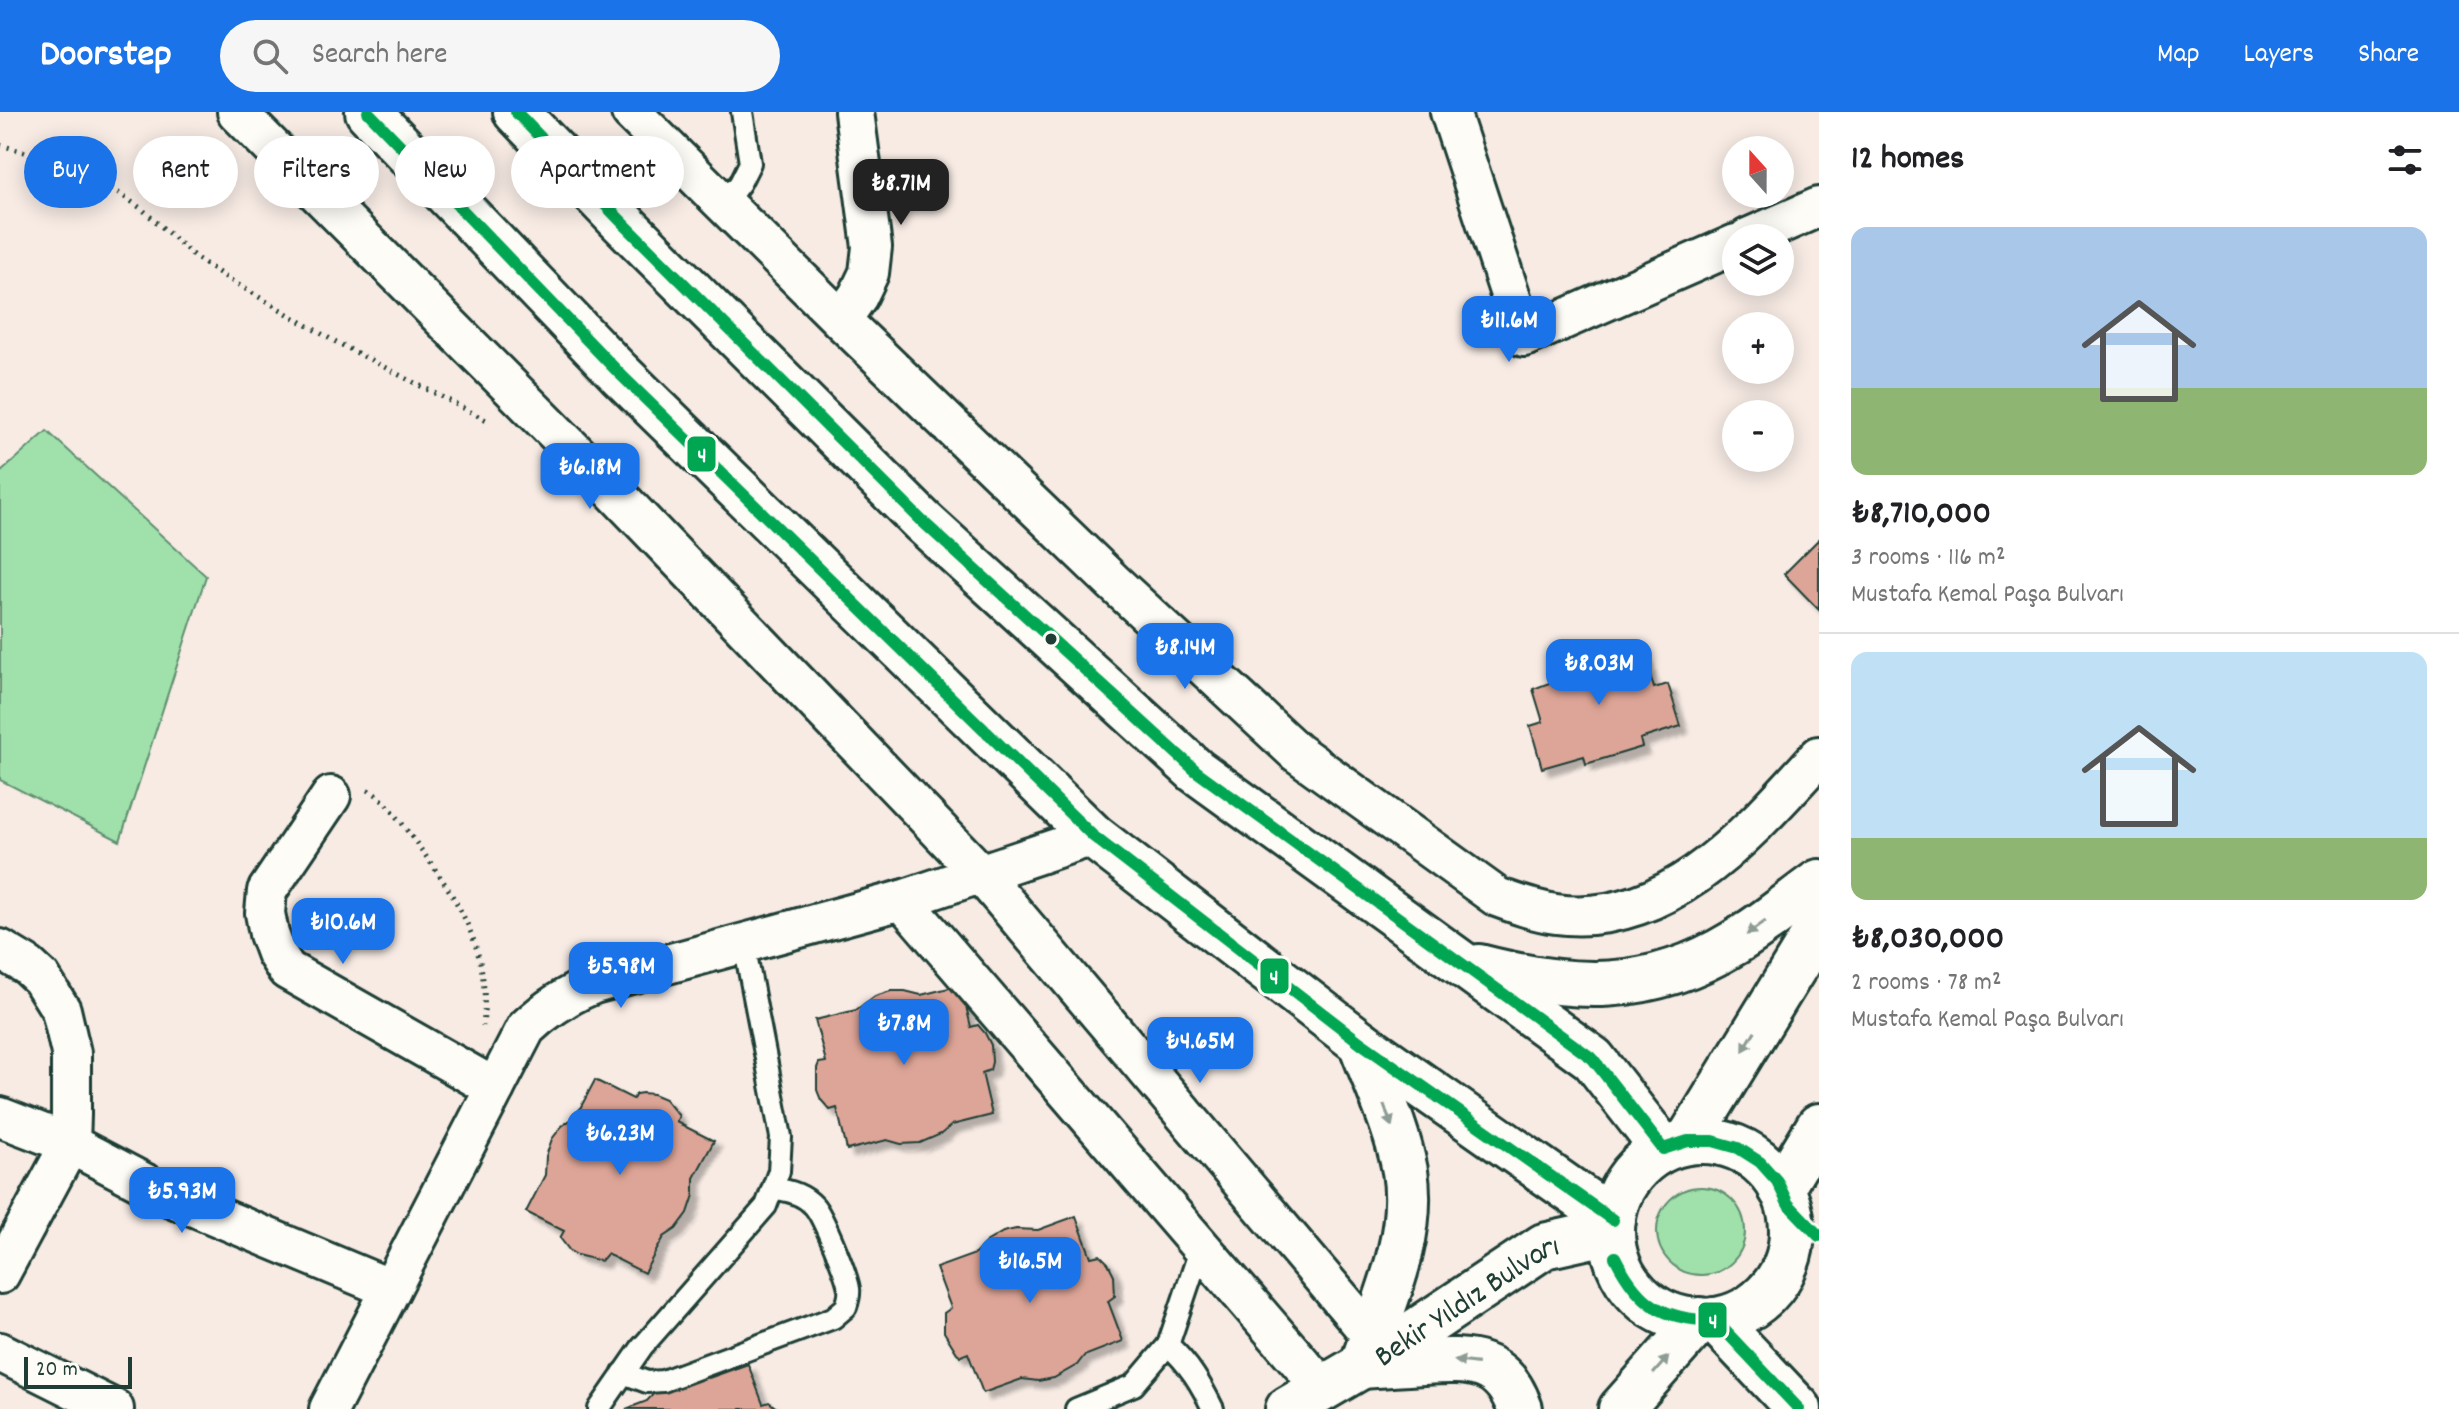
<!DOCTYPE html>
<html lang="en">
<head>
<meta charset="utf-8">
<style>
	:root { --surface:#fff; --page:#f6f6f6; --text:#202124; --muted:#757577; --line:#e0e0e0; --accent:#1a73e8 }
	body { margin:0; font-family:Dekko,sans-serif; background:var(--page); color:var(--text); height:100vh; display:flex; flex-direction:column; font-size:30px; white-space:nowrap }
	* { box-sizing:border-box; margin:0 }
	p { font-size:26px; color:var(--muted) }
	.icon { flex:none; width:44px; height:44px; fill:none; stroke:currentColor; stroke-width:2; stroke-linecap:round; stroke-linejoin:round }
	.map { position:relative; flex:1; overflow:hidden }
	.drawer { display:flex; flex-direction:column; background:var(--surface); width:640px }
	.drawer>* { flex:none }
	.guide { position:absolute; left:24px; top:24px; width:760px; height:72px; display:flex; gap:16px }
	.needle { width:52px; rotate:339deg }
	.controls { position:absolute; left:1722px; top:24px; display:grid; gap:16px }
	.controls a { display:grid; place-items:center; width:72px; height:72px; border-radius:50%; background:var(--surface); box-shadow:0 4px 20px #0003; font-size:40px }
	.scale { position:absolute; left:24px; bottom:20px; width:108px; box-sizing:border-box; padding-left:8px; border:4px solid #1f3d34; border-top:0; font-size:22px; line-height:28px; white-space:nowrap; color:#1f3d34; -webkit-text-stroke:6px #fdfcf7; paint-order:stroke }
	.price { position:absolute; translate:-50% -68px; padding:0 18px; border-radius:16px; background:var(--accent); color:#fff; font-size:26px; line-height:52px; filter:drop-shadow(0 2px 4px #0008) }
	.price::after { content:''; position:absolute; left:50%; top:48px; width:24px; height:18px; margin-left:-12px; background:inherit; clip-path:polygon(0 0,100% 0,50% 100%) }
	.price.on { background:#222; color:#fff }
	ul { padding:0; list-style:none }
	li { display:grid; align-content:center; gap:16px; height:424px; padding:0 32px }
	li+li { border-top:2px solid var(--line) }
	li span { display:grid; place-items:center; height:248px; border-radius:16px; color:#555 }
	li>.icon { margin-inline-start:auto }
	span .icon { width:144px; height:144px; fill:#fffc; stroke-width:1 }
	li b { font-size:34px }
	h2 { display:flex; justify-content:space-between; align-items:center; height:96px; padding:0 32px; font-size:34px }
	.pill { padding:0 28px; border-radius:36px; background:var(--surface); box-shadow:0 4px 20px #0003; font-size:28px; line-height:72px }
	.pill.on { background:var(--accent); color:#fff }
	header { display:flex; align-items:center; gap:48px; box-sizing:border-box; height:112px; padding:0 40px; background:var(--accent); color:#fff }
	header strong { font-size:38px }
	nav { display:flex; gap:44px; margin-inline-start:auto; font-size:28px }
	.search { width:560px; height:72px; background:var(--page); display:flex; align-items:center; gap:20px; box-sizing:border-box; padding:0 28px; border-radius:44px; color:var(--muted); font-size:30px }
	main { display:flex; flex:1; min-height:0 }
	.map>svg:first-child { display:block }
	.green { fill:#a0e1ab; stroke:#608f70; stroke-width:2 }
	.building { fill:#dda597; stroke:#1f3d34; stroke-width:2; filter:url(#shadow) }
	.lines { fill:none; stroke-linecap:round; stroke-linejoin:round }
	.lane-casing { stroke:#1f3d34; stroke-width:26 }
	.street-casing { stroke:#1f3d34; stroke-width:44 }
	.primary-casing { stroke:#1f3d34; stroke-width:50 }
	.path { stroke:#1f3d34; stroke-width:5; stroke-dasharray:2 6; stroke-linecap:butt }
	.lane { stroke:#fdfcf7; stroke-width:20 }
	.street { stroke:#fdfcf7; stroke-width:38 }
	.primary { stroke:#fdfcf7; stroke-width:44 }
	.bus-1-casing { stroke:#fdfcf7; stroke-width:18 }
	.bus-1 { stroke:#00a651; stroke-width:12 }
	.oneway { fill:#8e9c96 }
	.bus-dot { fill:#1f3d34; stroke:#fdfcf7; stroke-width:3 }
	.labels { text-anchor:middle; stroke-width:6; stroke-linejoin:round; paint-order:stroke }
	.street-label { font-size:32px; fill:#1f3d34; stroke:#fdfcf7 }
	.line-badge { stroke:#fdfcf7; stroke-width:3 }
	.badge-label { font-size:22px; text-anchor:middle; font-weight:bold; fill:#fff }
</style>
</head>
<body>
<header>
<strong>Doorstep</strong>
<div class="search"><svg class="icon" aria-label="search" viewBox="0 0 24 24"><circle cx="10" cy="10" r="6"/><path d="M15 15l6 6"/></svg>Search here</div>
<nav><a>Map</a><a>Layers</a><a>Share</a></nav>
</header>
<main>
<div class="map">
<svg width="1819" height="1297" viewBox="0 0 1819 1297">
	<defs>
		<filter id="shadow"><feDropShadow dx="7" dy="7" stdDeviation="2" flood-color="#0004"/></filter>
	</defs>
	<rect width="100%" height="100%" fill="#f7ebe4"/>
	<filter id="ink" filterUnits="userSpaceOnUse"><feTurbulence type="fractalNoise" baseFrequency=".0125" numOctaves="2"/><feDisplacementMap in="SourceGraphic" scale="16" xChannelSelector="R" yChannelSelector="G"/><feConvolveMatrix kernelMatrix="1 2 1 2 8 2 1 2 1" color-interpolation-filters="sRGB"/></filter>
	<g filter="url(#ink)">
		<g class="green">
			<polygon points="47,319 206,464 120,729 0,668 0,361"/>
			<circle cx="1701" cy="1119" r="44"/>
		</g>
		<g class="building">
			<polygon points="1819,427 1819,498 1784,462"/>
			<polygon points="1600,529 1604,540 1620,535 1625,549 1644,542 1654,576 1668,572 1681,614 1640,627 1642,635 1586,652 1584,644 1542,656 1530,614 1543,610 1533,577 1552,570 1548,557 1565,551 1561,540"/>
			<polygon points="961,873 971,915 978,913 985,921 991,933 992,950 990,958 982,961 992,1003 952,1013 941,1022 920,1031 901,1032 887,1028 847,1038 837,996 830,998 821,988 817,978 817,956 819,951 826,950 815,908 856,898 875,884 891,879 905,879 921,883"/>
			<polygon points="595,968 633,987 636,982 642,981 653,982 665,987 679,1004 676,1010 714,1029 694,1066 694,1083 688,1101 676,1117 664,1125 644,1161 607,1142 601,1149 577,1143 570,1139 560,1126 564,1119 526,1100 545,1063 546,1044 552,1027 562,1014 576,1004"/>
			<polygon points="1076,1104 1091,1145 1100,1143 1108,1151 1114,1163 1115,1184 1108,1189 1123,1229 1084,1244 1077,1253 1054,1266 1038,1269 1022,1267 983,1281 968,1241 961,1244 957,1241 944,1220 944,1201 951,1196 936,1156 975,1142 986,1130 1003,1120 1016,1117 1038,1118"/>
			<polygon points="748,1252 763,1292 769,1290 778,1297 626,1297 647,1289 656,1279 700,1264 709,1266"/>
		</g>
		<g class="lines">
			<defs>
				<g id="lane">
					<polyline points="724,92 740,71 750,51 742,0"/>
					<path d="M1168,1233c21,19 33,39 45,64"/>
					<path d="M623,1261l24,9 16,-1 170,-63 13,-11c2,-6 4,-12 3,-18 -2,-14 -26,-73 -35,-83 -11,-12 -25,-16 -40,-17"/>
					<polyline points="599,1297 642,1235 766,1094 779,1059 781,1025 744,832"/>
					<polyline points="1076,1297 1134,1273 1168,1233 1201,1135"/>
				</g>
				<g id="street">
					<polyline points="237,0 592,357 981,762 1372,1224"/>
					<path d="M631,0l210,208 273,263 182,169 201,145c19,7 38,14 59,17 113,15 195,-84 263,-158"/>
					<polyline points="1450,0 1524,225 1736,132"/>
					<polyline points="1748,126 1819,95"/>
					<polyline points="841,208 858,184 869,161 872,135 854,0"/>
					<polyline points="331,684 267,779 265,801 269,822 276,841 287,858 495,976"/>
					<polyline points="902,788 1324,1278"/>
					<polyline points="0,837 28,854 41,866 61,898 71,941 71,1003 70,1032 0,1162"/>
					<polyline points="0,1005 70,1032 173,1086 391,1177"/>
					<polyline points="0,1240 114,1297"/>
					<path d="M329,1297l197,-381c21,-20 41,-33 68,-44l308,-84 191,-64"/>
				</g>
				<g id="primary">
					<polyline points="368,0 619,261 1093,724 1361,931 1613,1108"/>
					<polyline points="516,0 619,107 922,409 1196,659 1593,947 1663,1037"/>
					<path d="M1479,855c93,24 170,28 255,-24 30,-18 57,-41 85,-61"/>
					<path d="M1361,931c15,41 36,84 44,128 11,66 -22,134 -43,195 21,-1 42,-3 62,-4 46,-3 79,-3 96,47"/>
					<polyline points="1688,1029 1819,815"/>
					<circle cx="1702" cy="1119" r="90"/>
					<polyline points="1781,1077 1819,1014"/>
					<polyline points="1715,1208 1799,1297"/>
					<path id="s1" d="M1288,1297l94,-55 162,-108 67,-15"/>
					<polyline points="1621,1297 1700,1208"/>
				</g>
			</defs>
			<use href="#lane" class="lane-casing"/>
			<use href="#street" class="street-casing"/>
			<use href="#primary" class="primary-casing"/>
			<g class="path">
				<polyline points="0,33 57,49 95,65 142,97 195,145 230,168 334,229 490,310"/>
				<path d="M368,678c21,10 32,32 46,50 43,58 78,109 69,186"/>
			</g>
			<use href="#lane" class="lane"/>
			<use href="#street" class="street"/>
			<use href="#primary" class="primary"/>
			<defs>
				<g id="bus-1">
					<polyline points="368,0 619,261 1093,724 1361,931 1613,1108"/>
					<polyline points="516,0 619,107 922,409 1196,659 1593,947 1663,1037 1688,1029 1713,1029 1738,1036 1760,1050 1777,1069 1788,1092 1819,1124"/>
					<path d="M1615,1145c23,46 48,64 100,63l84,89"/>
				</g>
			</defs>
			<use href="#bus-1" class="bus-1-casing"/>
			<use href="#bus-1" class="bus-1"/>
		</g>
		<defs><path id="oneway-solid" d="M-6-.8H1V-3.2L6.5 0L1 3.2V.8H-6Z" transform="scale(2)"/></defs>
		<g class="oneway">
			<use href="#oneway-solid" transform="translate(1756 816) rotate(144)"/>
			<use href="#oneway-solid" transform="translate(1749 929) rotate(121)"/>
			<use href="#oneway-solid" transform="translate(1388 1004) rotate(70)"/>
			<use href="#oneway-solid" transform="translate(1466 1250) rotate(-173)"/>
			<use href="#oneway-solid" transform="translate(1661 1253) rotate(-49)"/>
		</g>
	</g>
	<circle class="bus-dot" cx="1051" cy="527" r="7"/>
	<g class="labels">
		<g class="street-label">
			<text dy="11" stroke="none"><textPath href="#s1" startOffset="210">Bekir Yıldız Bulvarı</textPath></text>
		</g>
	</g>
	<g class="line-badge">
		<rect x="686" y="323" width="31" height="38" rx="8" fill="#00a651"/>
		<rect x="1259" y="845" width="31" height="38" rx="8" fill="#00a651"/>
		<rect x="1697" y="1189" width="31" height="38" rx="8" fill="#00a651"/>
	</g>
	<g class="badge-label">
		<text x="702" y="350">4</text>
		<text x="1274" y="872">4</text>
		<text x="1713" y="1216">4</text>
	</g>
</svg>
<div class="controls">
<a><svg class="needle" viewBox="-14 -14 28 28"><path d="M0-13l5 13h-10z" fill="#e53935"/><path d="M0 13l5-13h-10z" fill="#757577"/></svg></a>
<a><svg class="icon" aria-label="layers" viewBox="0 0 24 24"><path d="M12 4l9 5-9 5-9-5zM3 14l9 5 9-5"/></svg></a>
<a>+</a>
<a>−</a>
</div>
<div class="scale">20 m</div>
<b class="price on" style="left:901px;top:115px">₺8.71M</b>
<b class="price" style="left:1509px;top:252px">₺11.6M</b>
<b class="price" style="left:590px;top:399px">₺6.18M</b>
<b class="price" style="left:1185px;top:579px">₺8.14M</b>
<b class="price" style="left:1599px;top:595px">₺8.03M</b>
<b class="price" style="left:343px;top:854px">₺10.6M</b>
<b class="price" style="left:621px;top:898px">₺5.98M</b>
<b class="price" style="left:904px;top:955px">₺7.8M</b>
<b class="price" style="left:1200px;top:973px">₺4.65M</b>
<b class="price" style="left:620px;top:1065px">₺6.23M</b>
<b class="price" style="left:182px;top:1123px">₺5.93M</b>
<b class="price" style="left:1030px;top:1193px">₺16.5M</b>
<div class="guide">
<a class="pill on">Buy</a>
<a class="pill">Rent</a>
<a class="pill">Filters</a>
<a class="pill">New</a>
<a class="pill">Apartment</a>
</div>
</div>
<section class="drawer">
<h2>12 homes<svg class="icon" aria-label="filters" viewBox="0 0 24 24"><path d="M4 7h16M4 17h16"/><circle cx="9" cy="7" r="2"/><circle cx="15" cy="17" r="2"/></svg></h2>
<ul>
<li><span style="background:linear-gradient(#a9c7e8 65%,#8fb573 0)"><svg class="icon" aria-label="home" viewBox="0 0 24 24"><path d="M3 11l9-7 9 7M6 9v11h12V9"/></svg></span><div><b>₺8,710,000</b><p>3 rooms · 116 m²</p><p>Mustafa Kemal Paşa Bulvarı</p></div></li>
<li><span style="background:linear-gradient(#bfe0f5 75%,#8fb573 0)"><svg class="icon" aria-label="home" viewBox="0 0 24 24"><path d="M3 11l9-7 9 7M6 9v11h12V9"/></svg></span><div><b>₺8,030,000</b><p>2 rooms · 78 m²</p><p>Mustafa Kemal Paşa Bulvarı</p></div></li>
</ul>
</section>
</main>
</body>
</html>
